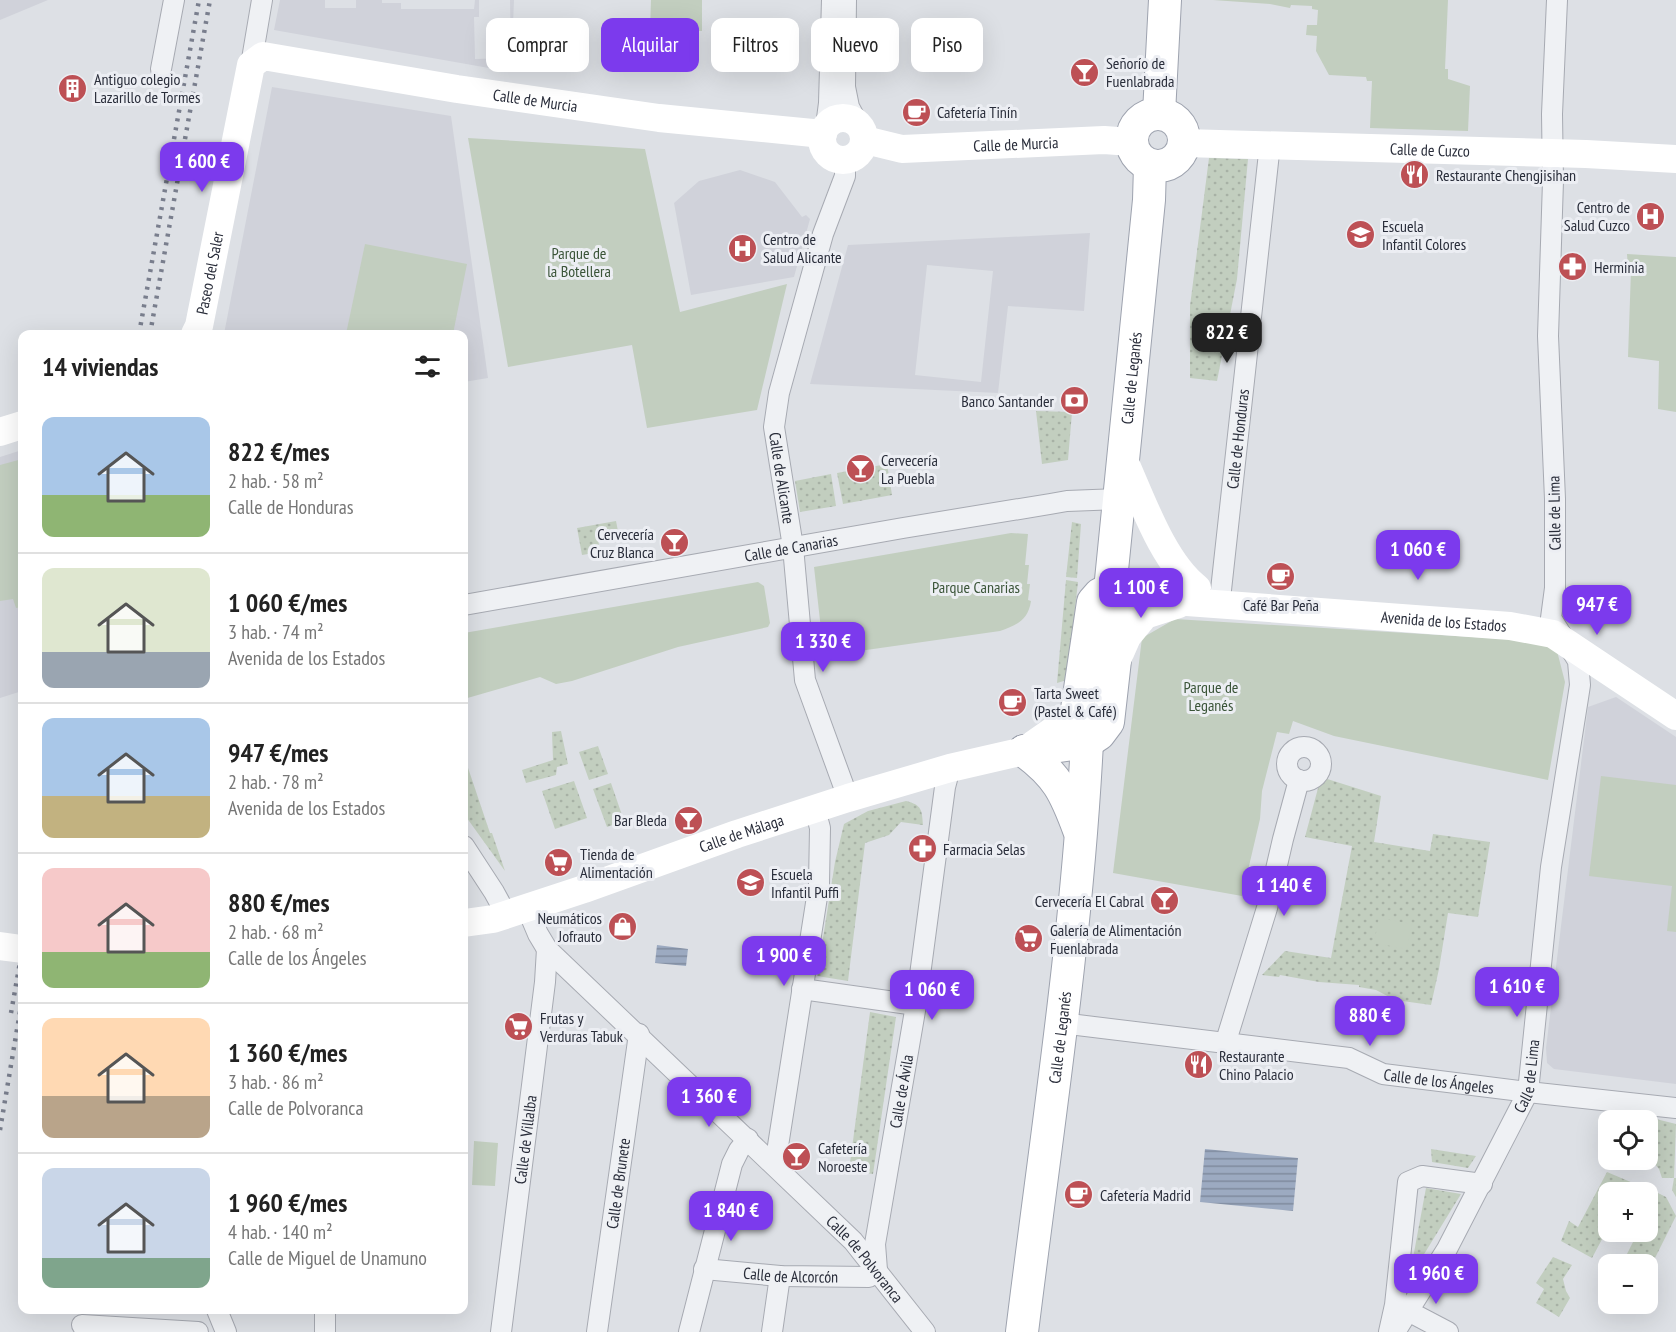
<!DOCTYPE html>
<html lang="es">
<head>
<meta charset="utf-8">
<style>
	:root { --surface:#fff; --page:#f6f6f6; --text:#222; --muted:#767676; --line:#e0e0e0; --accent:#7c3aed }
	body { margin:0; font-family:"PT Sans Narrow",sans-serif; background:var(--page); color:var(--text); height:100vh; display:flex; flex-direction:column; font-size:22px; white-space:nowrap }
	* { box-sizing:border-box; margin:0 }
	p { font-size:20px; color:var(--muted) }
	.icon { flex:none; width:33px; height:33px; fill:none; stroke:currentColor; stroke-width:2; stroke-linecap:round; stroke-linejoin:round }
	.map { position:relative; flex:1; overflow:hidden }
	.side { position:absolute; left:18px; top:330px; width:450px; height:984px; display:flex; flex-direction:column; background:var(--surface); border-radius:12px; box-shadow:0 6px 24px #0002 }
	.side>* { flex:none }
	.hud { position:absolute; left:486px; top:18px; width:570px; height:54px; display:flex; gap:12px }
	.tools { position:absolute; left:1598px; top:1110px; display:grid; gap:12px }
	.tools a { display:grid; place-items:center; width:60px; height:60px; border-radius:12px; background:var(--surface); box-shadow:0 6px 24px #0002; font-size:30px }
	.price { position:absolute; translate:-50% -51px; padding:0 14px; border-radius:12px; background:var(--accent); color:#fff; font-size:20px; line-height:39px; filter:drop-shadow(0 2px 3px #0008) }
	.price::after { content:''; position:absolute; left:50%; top:36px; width:18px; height:14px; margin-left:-9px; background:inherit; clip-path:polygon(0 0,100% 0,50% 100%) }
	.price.current { background:#222; color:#fff }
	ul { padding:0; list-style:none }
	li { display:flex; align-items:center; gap:18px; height:150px; padding:0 24px }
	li+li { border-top:2px solid var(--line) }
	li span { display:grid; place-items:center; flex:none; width:168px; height:120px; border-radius:12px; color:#555 }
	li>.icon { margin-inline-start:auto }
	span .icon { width:72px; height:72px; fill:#fffc; stroke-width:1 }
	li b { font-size:26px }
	h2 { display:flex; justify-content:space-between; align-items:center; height:72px; padding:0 24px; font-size:26px }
	.tag { padding:0 21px; border-radius:12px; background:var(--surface); box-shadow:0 6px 24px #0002; font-size:21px; line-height:54px }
	.tag.current { background:var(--accent); color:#fff }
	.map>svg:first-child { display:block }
	.built { fill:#d0d2da; fill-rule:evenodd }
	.grass { fill:url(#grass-dots) }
	.park { fill:#c2cebf }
	.water { fill:url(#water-rules) }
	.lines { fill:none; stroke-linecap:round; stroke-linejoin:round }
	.street-casing { stroke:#a7aab2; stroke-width:22 }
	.primary-casing { stroke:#9ea3af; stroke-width:34 }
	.street { stroke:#eff1f4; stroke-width:20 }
	.secondary { stroke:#fff; stroke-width:28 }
	.primary { stroke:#fff; stroke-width:32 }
	.rail { stroke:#797e8d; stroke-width:4.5; stroke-dasharray:3 6; stroke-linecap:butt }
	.labels { text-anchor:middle; stroke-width:6; stroke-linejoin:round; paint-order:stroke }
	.poi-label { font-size:16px; fill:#292d3a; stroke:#eceef3; text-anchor:start }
	.street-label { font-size:16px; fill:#292d3a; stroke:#eceef3 }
	.park-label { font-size:16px; fill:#3a5438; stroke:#eceef3 }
</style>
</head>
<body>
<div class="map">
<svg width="1676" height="1332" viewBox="0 0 1676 1332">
	<defs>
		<pattern id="grass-dots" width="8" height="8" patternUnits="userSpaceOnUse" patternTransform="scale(1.5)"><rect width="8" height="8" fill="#c2cebf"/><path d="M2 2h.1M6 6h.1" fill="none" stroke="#a7b1a5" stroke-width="1.8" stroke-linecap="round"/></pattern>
		<pattern id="water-rules" width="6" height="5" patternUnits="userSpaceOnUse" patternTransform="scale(1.5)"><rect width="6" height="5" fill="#9caac1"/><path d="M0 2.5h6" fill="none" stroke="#7f8b9e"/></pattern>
	</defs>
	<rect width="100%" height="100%" fill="#dde0e5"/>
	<g class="built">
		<polygon points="0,0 48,0 0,20"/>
		<polygon points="280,0 325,0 325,8 356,8 356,0 382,0 382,3 401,3 401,9 474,9 475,0 479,0 479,17 474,17 475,59 511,58 510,0 514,0 511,72 274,30"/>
		<polygon points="272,87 451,116 488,378 464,382 464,334 224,334"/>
		<polygon points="740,170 775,182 802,217 806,215 810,219 794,277 691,295 674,203 699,181"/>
		<path d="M1090,233l-6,78 -76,-5 -10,87 -188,-9 38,-139zM927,265l66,6 -12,111 -66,-7z"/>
		<polygon points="22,450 22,691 0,698 0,457"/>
		<polygon points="1616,697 1676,737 1676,1084 1554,1069 1547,1063 1546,1048 1588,707"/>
	</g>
	<g class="grass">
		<polygon points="1209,158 1248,159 1237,279 1217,381 1190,378 1190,306"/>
		<polygon points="1036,411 1072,412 1068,460 1042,464"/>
		<polygon points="887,464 892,495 843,504 837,473"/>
		<polygon points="831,474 836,506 800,512 795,481"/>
		<polygon points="616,521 619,536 598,539 600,552 582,555 577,528"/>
		<polygon points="1072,522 1081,524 1077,578 1066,577"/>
		<polygon points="1066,580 1078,582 1067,680 1057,683"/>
		<polygon points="561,731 568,764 557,767 556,775 526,783 522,770 553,760 552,732"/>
		<polygon points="598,746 608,774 589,780 579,752"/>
		<polygon points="464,756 490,833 492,833 505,871 464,814"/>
		<polygon points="1321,777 1381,796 1374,842 1430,851 1433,834 1490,842 1478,917 1448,913 1439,969 1431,1005 1395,1000 1376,990 1359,987 1359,985 1319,982 1280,975 1279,977 1262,975 1285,951 1331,958 1352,846 1305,837"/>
		<polygon points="574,781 587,818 555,829 542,791"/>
		<polygon points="611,783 624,821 607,827 593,789"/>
		<path d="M906,801c16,4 16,9 17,24l-22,-3 -12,13 -24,8 -17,138 -31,-5 18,-114 9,-38 24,-13z"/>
		<polygon points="870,1012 896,1017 873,1174 849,1171"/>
		<polygon points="1634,1117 1648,1117 1676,1124 1674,1178 1676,1178 1676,1197 1672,1190 1674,1178 1662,1178 1659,1169 1647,1155 1647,1120 1633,1120"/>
		<polygon points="1431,1149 1476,1156 1468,1168 1432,1162"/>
		<polygon points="1607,1172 1633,1183 1627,1192 1608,1192 1608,1228 1592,1258 1561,1241 1569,1221 1578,1227"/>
		<polygon points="1426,1188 1461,1194 1418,1264 1413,1258"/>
		<polygon points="1656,1192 1666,1197 1676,1216 1647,1274 1647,1264 1622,1264 1638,1232 1647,1232 1647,1212"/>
		<polygon points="1553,1257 1572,1265 1563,1279 1566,1291 1570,1298 1559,1317 1536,1303 1544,1289 1536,1283"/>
	</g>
	<g class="park">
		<polygon points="651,0 702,0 702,31 650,31"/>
		<polygon points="1213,0 1448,0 1445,69 1448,69 1448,79 1470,86 1468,131 1370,128 1372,81 1367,81 1366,77 1329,75 1316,51 1317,36 1306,35 1307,25 1317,25 1318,10 1312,9 1312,6 1291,5 1290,8 1270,4"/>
		<polygon points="468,138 645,149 680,312 787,284 757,410 647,428 632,345 508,367"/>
		<polygon points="365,244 467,264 453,334 346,334"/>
		<polygon points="1627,254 1676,257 1676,412 1658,409 1659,361 1628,357 1631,270 1628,269"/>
		<polygon points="22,459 22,607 16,608 13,599 0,601 0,465"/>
		<path d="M1011,533l17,1 -3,31h4l-2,19h3l-2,16 3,1c-3,20 -15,24 -31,30l-176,25 -10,-89z"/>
		<polygon points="758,582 764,586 770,623 768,627 678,647 572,681 556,684 540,677 464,699 464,633"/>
		<polygon points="1175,619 1537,641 1557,651 1565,682 1548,780 1334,736 1293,721 1289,734 1277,732 1262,791 1260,819 1242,896 1113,873 1142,638"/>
		<polygon points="1601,776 1676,785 1676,932 1667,931 1672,886 1589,876"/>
		<polygon points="1379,918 1412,924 1407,949 1374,943"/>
		<polygon points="474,1141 498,1143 495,1186 472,1185"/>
	</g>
	<g class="water">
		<polygon points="657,945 688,949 686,966 655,963"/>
		<polygon points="1205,1149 1298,1158 1293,1211 1200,1202"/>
	</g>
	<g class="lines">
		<defs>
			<g id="street">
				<polyline points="846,0 845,87 849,107 858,124"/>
				<polyline points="251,65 262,0"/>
				<polyline points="161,69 174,0"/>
				<polyline points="826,126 829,103 832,0"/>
				<path id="s1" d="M845,161v15l-22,58 -44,159 -5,34 19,120 12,133 43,118"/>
				<path id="s2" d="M1221,590l49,-446"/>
				<path id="s3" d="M464,605l439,-77 147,-24 17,-3 52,-2"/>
				<circle cx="1304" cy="764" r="17"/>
				<polyline points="464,846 494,892 506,914"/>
				<path id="s4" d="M527,908l11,26 9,15 306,292 72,91"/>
				<polyline points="802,989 916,1005"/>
				<path id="s5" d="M1061,1023l288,35 34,16 145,18 148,16"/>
				<polyline points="1226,1041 1267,908 1283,839 1299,780"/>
				<polyline points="775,1165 819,884 820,828 815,809"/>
				<path id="s6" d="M704,1269l76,7 89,1 8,-7 -2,-26 41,-239 29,-218 5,-19"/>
				<polyline points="217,1310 226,1332"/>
				<polyline points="1408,1311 1448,1332"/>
				<polyline points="82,1325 198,1332"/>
				<polyline points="325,1332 325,1310"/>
				<path id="s7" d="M501,1332l44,-350 2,-33"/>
				<path id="s8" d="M597,1332l42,-298"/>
				<polyline points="689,1332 732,1164 739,1150 748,1139"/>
				<polyline points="772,1332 780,1276"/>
				<polyline points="1389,1332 1395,1305 1408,1182 1422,1176 1482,1184"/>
				<path id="s9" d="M1395,1332l52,-83 81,-157 23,-225 27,-169 2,-13 -2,-24 -27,-43 4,-30v-89l-7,-163 5,-155 -1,-67 5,-114"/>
			</g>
			<g id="primary">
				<polyline points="1159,113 1165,0"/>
				<circle cx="1158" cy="140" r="26"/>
				<path id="s15" d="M1024,751l63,-9 12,-8 9,-12 13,-115 -11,-17 39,-390 1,-34"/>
				<path d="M1024,751c33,24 41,41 55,79"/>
				<path id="s16" d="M1022,1332c24,-196 55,-392 65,-590l-8,-14 -2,-19 16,-107 7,-8 10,-4"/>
			</g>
		</defs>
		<use href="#street" class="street-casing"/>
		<use href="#primary" class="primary-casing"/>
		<use href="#street" class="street"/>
		<g class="secondary">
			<circle cx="843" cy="139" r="21"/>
			<path id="s10" d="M865,140l37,9 202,-9 27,2"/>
			<path id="s11" d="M1184,143l402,11 90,5"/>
			<path id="s12" d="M195,334l4,-8 52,-261 12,-9 194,33 202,29 164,16"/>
			<polyline points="0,432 22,425"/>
			<path d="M1123,458c18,39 39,103 74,130"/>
			<path id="s13" d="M1112,582l26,13 49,7 323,24 43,8 123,82"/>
			<polyline points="1116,662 1127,637 1145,615 1179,604"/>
			<path id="s14" d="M464,923l29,-4 91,-30 153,-55 111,-36 102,-30 74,-17 40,-28 13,-14"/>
			<polyline points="0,946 22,949"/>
		</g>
		<use href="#primary" class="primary"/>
		<g class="rail">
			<polyline points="139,334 199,0"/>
			<polyline points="150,334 210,0"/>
			<polyline points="11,1013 22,951"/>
			<polyline points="0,1130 22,1000"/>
		</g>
	</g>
	<defs>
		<symbol id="bar-disc" viewBox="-11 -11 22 22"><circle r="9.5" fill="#bd5055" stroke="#eceef3"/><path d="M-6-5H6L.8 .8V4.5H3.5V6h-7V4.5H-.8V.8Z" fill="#fff"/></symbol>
		<symbol id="building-disc" viewBox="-11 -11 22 22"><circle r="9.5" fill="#bd5055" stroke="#eceef3"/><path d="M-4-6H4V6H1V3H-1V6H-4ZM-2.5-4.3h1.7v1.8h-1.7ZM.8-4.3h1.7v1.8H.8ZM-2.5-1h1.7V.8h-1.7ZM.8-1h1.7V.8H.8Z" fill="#fff"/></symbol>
		<symbol id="cafe-disc" viewBox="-11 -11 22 22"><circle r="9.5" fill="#bd5055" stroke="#eceef3"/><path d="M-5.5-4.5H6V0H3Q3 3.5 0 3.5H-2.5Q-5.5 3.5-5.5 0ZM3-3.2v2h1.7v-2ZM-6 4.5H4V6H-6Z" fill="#fff"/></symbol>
		<symbol id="restaurant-disc" viewBox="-11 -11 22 22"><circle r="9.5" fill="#bd5055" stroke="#eceef3"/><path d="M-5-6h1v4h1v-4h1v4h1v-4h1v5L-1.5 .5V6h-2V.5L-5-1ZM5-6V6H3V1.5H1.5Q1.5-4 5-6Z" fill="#fff"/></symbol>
		<symbol id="hospital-disc" viewBox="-11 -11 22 22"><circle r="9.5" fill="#bd5055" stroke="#eceef3"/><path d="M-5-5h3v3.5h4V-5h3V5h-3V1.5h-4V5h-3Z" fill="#fff"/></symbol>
		<symbol id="school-disc" viewBox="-11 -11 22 22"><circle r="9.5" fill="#bd5055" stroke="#eceef3"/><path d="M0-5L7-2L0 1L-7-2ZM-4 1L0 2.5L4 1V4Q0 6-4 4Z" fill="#fff"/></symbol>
		<symbol id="pharmacy-disc" viewBox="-11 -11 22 22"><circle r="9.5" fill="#bd5055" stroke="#eceef3"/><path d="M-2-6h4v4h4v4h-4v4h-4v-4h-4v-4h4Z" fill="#fff"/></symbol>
		<symbol id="bank-disc" viewBox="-11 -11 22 22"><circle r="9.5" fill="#bd5055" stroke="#eceef3"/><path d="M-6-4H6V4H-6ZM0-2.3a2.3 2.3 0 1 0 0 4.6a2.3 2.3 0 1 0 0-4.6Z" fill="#fff"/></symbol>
		<symbol id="supermarket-disc" viewBox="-11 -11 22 22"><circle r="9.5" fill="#bd5055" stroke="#eceef3"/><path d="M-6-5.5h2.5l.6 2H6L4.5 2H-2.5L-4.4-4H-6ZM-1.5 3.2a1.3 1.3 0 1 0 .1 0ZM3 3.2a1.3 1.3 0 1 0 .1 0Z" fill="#fff"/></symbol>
		<symbol id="shop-disc" viewBox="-11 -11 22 22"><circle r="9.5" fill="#bd5055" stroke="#eceef3"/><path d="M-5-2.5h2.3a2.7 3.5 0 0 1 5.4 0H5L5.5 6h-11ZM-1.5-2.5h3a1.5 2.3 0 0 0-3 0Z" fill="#fff"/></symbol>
	</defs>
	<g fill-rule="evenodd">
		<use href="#bar-disc" x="1068" y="56" width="33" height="33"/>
		<use href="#building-disc" x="56" y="72" width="33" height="33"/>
		<use href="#cafe-disc" x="900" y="96" width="33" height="33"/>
		<use href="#restaurant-disc" x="1398" y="158" width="33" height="33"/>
		<use href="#hospital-disc" x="1634" y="200" width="33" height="33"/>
		<use href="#school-disc" x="1344" y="218" width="33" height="33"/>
		<use href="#hospital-disc" x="726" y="232" width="33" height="33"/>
		<use href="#pharmacy-disc" x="1556" y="250" width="33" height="33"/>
		<use href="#bank-disc" x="1058" y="384" width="33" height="33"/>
		<use href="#bar-disc" x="844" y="452" width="33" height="33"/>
		<use href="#bar-disc" x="658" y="526" width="33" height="33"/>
		<use href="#cafe-disc" x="1264" y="560" width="33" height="33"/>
		<use href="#cafe-disc" x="996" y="686" width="33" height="33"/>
		<use href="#bar-disc" x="672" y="804" width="33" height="33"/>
		<use href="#pharmacy-disc" x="906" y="832" width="33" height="33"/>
		<use href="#supermarket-disc" x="542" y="846" width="33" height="33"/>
		<use href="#school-disc" x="734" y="866" width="33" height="33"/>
		<use href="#bar-disc" x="1148" y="884" width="33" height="33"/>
		<use href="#shop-disc" x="606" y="910" width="33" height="33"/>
		<use href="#supermarket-disc" x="1012" y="922" width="33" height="33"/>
		<use href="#supermarket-disc" x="502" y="1010" width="33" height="33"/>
		<use href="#restaurant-disc" x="1182" y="1048" width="33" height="33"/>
		<use href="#bar-disc" x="780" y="1140" width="33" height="33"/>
		<use href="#cafe-disc" x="1062" y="1178" width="33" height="33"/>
	</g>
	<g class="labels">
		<g class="poi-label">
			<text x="1106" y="69">Señorío de<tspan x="1106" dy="18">Fuenlabrada</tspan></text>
			<text x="94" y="85">Antiguo colegio<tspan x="94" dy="18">Lazarillo de Tormes</tspan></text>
			<text x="937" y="118">Cafetería Tinín</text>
			<text x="1436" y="181">Restaurante Chengjisihan</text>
			<text x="1630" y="213" text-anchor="end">Centro de<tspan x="1630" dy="18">Salud Cuzco</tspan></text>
			<text x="1382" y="232">Escuela<tspan x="1382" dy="18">Infantil Colores</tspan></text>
			<text x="763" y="245">Centro de<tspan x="763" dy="18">Salud Alicante</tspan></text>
			<text x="1594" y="273">Herminia</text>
			<text x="1054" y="407" text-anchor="end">Banco Santander</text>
			<text x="881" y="466">Cervecería<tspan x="881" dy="18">La Puebla</tspan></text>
			<text x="654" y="540" text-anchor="end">Cervecería<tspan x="654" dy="18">Cruz Blanca</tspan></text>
			<text x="1281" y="611" text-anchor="middle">Café Bar Peña</text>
			<text x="1034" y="699">Tarta Sweet<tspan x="1034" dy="18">(Pastel &amp; Café)</tspan></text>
			<text x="667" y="826" text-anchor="end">Bar Bleda</text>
			<text x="943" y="855">Farmacia Selas</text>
			<text x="580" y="860">Tienda de<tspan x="580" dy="18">Alimentación</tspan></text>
			<text x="771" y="880">Escuela<tspan x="771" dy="18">Infantil Puffi</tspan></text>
			<text x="1144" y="907" text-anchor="end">Cervecería El Cabral</text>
			<text x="602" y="924" text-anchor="end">Neumáticos<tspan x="602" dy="18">Jofrauto</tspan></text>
			<text x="1050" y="936">Galería de Alimentación<tspan x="1050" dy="18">Fuenlabrada</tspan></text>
			<text x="540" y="1024">Frutas y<tspan x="540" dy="18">Verduras Tabuk</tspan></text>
			<text x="1219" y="1062">Restaurante<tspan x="1219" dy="18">Chino Palacio</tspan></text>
			<text x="818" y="1154">Cafetería<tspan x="818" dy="18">Noroeste</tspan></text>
			<text x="1100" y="1201">Cafetería Madrid</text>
		</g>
		<g class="street-label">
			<text dy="6" stroke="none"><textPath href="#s12" startOffset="566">Calle de Murcia</textPath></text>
			<text dy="6" stroke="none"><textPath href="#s10" startOffset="152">Calle de Murcia</textPath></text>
			<text dy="6" stroke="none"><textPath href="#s11" startOffset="246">Calle de Cuzco</textPath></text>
			<text dy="6" stroke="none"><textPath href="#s12" startOffset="63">Paseo del Saler</textPath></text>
			<text dy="6" stroke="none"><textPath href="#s15" startOffset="442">Calle de Leganés</textPath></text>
			<text dy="6" stroke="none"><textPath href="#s2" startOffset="152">Calle de Honduras</textPath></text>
			<text dy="6" stroke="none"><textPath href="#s1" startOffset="328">Calle de Alicante</textPath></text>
			<text transform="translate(1554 513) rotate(-91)" y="6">Calle de Lima</text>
			<text dy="6" stroke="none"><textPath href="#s3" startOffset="332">Calle de Canarias</textPath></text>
			<text dy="6" stroke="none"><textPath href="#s13" startOffset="336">Avenida de los Estados</textPath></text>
			<text dy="6" stroke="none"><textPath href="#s14" startOffset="292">Calle de Málaga</textPath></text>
			<text dy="6" stroke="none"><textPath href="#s16" startOffset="297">Calle de Leganés</textPath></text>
			<text dy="6" stroke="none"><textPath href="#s9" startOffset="290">Calle de Lima</textPath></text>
			<text dy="6" stroke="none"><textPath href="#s5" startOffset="384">Calle de los Ángeles</textPath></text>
			<text dy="6" stroke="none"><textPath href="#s6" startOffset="357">Calle de Ávila</textPath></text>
			<text dy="6" stroke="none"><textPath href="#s7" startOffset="194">Calle de Villalba</textPath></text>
			<text dy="6" stroke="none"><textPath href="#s8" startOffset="150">Calle de Brunete</textPath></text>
			<text dy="6" stroke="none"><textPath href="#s4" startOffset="490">Calle de Polvoranca</textPath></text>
			<text dy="6" stroke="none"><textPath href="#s6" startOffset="87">Calle de Alcorcón</textPath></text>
		</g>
		<g class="park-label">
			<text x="579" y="259">Parque de<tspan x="579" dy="18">la Botellera</tspan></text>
			<text x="976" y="593">Parque Canarias</text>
			<text x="1211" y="693">Parque de<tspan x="1211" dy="18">Leganés</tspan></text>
		</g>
	</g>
</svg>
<div class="tools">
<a><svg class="icon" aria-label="locate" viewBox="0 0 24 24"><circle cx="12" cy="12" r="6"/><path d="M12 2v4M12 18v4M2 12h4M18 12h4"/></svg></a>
<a>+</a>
<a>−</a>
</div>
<b class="price" style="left:202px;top:193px">1 600 €</b>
<b class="price current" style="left:1227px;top:364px">822 €</b>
<b class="price" style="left:1418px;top:581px">1 060 €</b>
<b class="price" style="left:1141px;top:619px">1 100 €</b>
<b class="price" style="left:1597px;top:636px">947 €</b>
<b class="price" style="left:823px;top:673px">1 330 €</b>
<b class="price" style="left:1284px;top:917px">1 140 €</b>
<b class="price" style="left:784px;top:987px">1 900 €</b>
<b class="price" style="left:1517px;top:1018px">1 610 €</b>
<b class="price" style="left:932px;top:1021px">1 060 €</b>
<b class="price" style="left:1370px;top:1047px">880 €</b>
<b class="price" style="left:709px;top:1128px">1 360 €</b>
<b class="price" style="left:731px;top:1242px">1 840 €</b>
<b class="price" style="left:1436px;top:1305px">1 960 €</b>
<div class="hud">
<a class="tag">Comprar</a>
<a class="tag current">Alquilar</a>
<a class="tag">Filtros</a>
<a class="tag">Nuevo</a>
<a class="tag">Piso</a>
</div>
<section class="side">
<h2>14 viviendas<svg class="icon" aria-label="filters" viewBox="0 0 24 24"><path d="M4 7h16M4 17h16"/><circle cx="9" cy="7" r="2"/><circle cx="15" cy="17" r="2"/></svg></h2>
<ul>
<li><span style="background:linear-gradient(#a9c7e8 65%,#8fb573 0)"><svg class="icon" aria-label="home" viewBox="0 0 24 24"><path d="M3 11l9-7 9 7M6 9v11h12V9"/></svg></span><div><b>822 €/mes</b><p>2 hab. · 58 m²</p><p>Calle de Honduras</p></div></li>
<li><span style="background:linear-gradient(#dfe7d0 70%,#9aa5b1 0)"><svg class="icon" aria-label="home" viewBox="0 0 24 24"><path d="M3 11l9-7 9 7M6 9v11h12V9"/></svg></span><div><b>1 060 €/mes</b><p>3 hab. · 74 m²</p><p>Avenida de los Estados</p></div></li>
<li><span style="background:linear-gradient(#a9c7e8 65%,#c2b280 0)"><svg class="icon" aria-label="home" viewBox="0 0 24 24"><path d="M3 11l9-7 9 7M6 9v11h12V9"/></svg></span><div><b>947 €/mes</b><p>2 hab. · 78 m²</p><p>Avenida de los Estados</p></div></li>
<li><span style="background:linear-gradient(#f6c9c9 70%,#8fb573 0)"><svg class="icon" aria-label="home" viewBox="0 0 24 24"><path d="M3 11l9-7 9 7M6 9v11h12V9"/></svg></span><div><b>880 €/mes</b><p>2 hab. · 68 m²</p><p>Calle de los Ángeles</p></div></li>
<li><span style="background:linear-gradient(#ffd9b3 65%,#b9a48a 0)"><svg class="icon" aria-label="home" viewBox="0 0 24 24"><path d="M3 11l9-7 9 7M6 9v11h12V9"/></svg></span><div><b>1 360 €/mes</b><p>3 hab. · 86 m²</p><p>Calle de Polvoranca</p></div></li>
<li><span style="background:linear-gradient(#c9d6e8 75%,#7fa58c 0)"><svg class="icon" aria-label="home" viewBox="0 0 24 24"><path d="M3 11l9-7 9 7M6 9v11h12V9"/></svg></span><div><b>1 960 €/mes</b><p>4 hab. · 140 m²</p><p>Calle de Miguel de Unamuno</p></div></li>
</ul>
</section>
</div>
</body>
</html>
